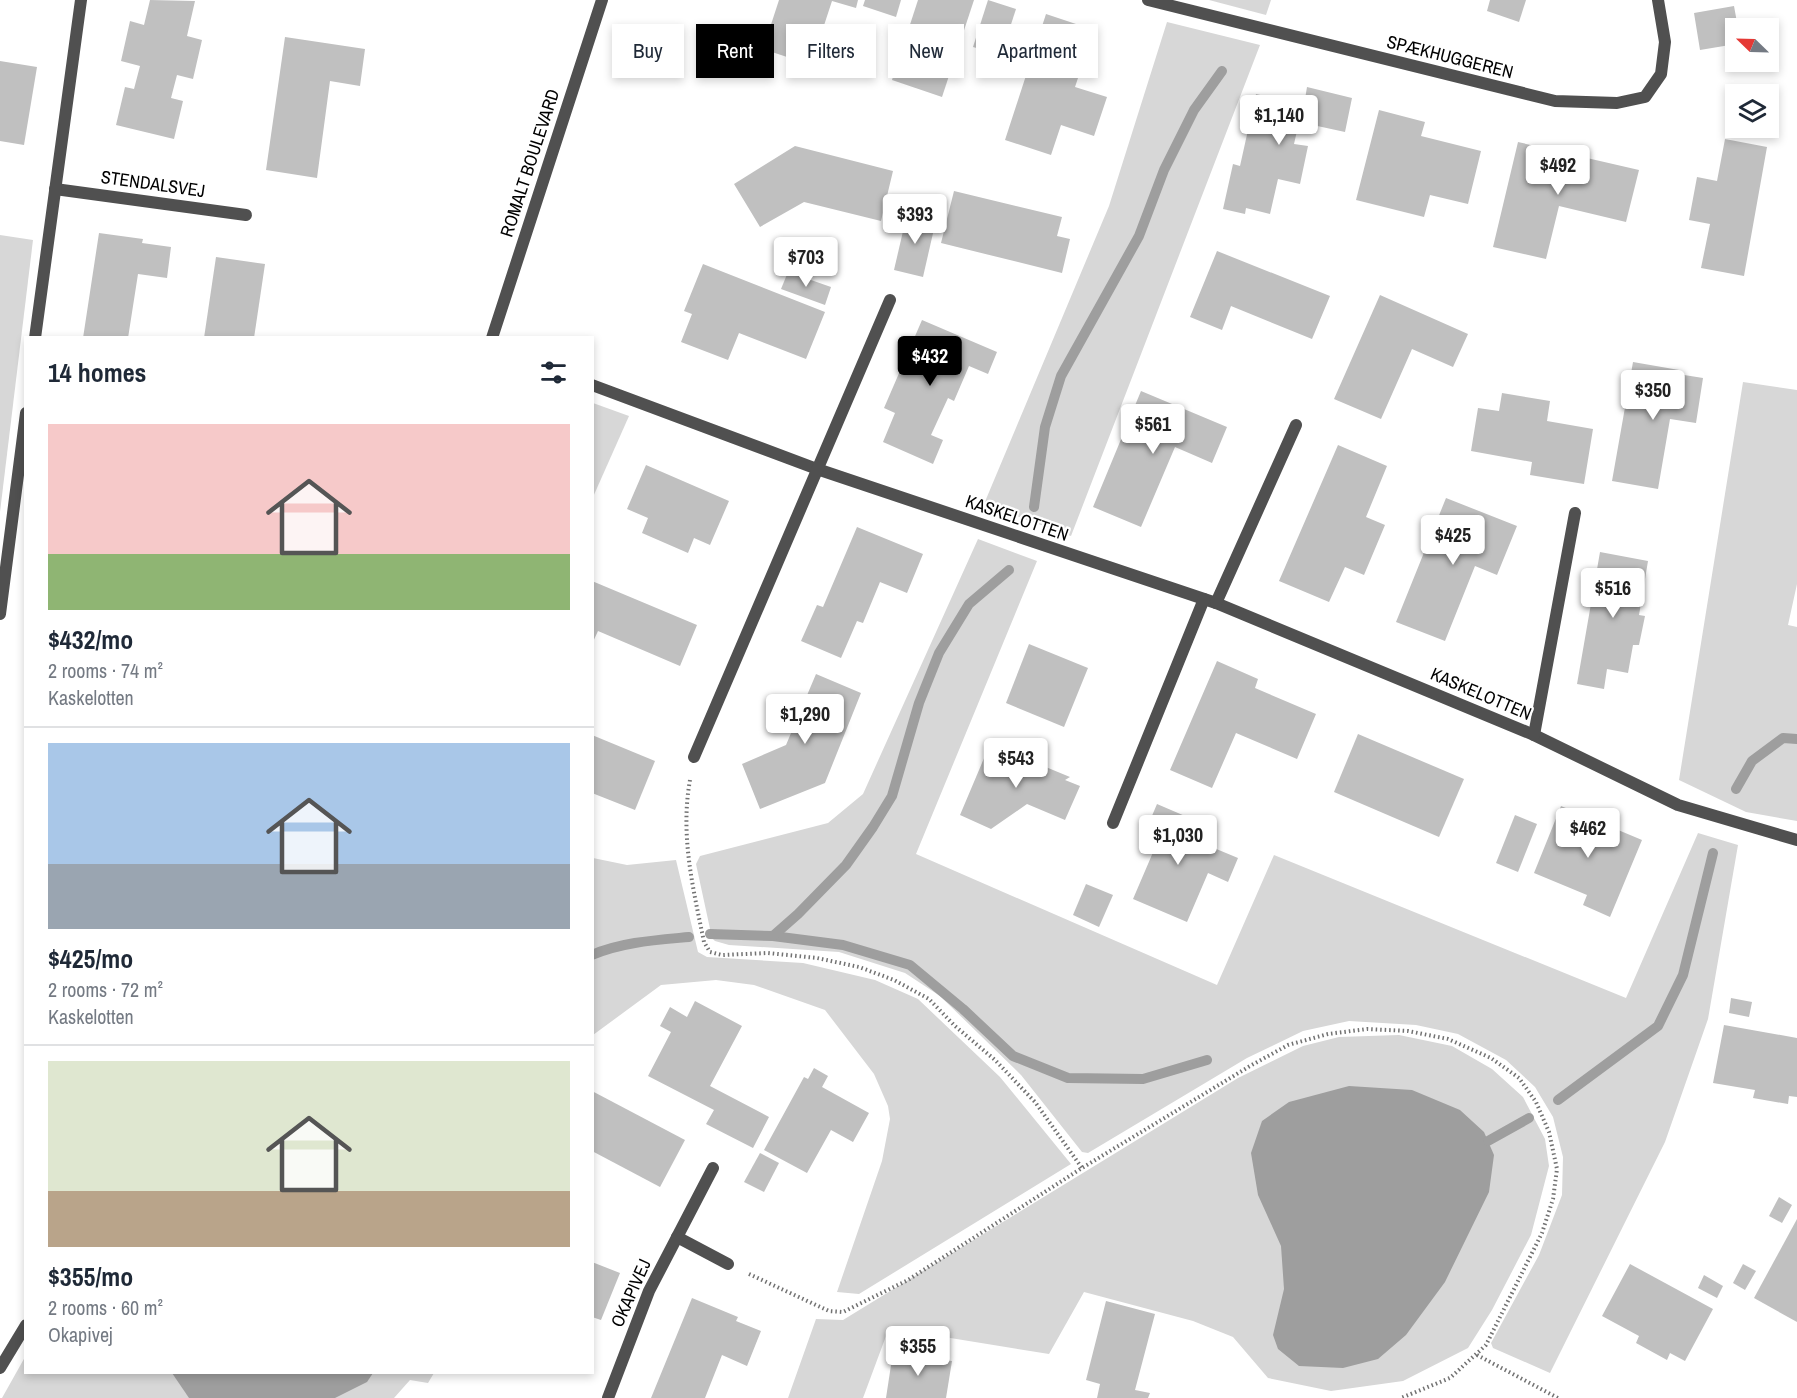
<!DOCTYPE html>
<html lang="en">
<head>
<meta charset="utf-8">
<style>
	:root { --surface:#fff; --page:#f2f2f3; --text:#1f2937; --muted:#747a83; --line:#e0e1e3; --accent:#000 }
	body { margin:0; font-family:"Archivo Narrow",sans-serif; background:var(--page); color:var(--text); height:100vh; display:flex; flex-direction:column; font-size:22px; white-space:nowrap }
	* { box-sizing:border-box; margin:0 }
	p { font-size:20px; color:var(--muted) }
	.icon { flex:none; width:33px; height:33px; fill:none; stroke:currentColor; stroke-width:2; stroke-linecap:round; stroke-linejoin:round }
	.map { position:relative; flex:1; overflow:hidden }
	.side { position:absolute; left:24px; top:336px; width:570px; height:1038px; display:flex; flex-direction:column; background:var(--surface); border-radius:0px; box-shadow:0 3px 9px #0003 }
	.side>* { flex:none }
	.banner { position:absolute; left:612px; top:24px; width:570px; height:54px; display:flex; gap:12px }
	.needle { width:39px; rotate:293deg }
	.fabs { position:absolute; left:1725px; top:18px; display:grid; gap:12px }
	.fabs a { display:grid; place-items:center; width:54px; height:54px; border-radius:0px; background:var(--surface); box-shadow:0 3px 9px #0003; font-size:30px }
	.price { position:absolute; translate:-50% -51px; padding:0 14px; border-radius:6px; background:#fff; color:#222; font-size:20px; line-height:39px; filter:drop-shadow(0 2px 3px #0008) }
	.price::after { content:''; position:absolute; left:50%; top:36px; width:18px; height:14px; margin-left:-9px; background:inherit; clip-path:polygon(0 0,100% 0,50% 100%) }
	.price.selected { background:var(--accent); color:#fff }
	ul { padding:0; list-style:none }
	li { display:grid; align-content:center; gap:12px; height:318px; padding:0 24px }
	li+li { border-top:2px solid var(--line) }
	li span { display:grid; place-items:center; height:186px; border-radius:0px; color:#555 }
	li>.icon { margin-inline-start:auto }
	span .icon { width:108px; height:108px; fill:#fffc; stroke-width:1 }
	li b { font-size:26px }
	h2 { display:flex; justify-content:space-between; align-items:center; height:72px; padding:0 24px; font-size:26px }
	.pill { padding:0 21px; border-radius:0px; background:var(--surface); box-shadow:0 3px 9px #0003; font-size:21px; line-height:54px }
	.pill.selected { background:var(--accent); color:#fff }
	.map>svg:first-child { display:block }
	.green { fill:#d7d7d7 }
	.water { fill:#9e9e9e }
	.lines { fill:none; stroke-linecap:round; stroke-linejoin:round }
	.stream { stroke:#9e9e9e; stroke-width:10 }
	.building { fill:#c0c0c0 }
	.path { stroke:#727272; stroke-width:4; stroke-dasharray:1.5 3; stroke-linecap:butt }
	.minor { stroke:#505050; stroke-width:12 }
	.tertiary { stroke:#505050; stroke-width:12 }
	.labels { text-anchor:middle; stroke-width:4.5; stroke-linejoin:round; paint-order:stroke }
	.street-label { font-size:18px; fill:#000; stroke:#fff }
</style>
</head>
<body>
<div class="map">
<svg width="1797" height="1398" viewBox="0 0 1797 1398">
	<rect width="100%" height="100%" fill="#fff"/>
	<g class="green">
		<polygon points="1209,0 1271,0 1266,15"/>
		<polygon points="1167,22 1260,45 1071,536 984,504 1109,206"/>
		<polygon points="0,235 33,240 0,512"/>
		<polygon points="1743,382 1797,390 1797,584 1788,625 1797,627 1797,821 1746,812 1679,780"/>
		<polygon points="593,403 629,416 593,497 592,403"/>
		<polygon points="978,539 1037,561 916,854 1217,985 1274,855 1626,998 1698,833 1738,845 1708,1019 1665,1142 1550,1373 1493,1348 1491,1343 1539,1255 1562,1195 1563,1157 1553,1117 1535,1087 1506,1060 1458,1034 1416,1025 1349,1021 1303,1031 1247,1058 1088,1153 1082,1152 1021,1075 940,996 905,973 839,952 729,945 715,941 712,938 696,864 700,856 828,823 863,794"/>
		<polygon points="593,858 627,865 676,860 698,952 707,957 803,963 875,980 918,999 1000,1077 1071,1164 859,1294 837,1292 882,1161 890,1119 888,1106 874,1074 825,1010 754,985 716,980 661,985 593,1035"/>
		<polygon points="1399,1035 1452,1046 1492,1069 1523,1097 1545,1139 1549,1166 1531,1235 1492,1310 1468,1348 1403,1381 1331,1391 1268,1378 1233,1337 1193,1321 1084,1292 1049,1354 889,1328 863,1398 788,1398 816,1319 843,1320 1238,1078 1303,1046 1339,1037"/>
		<polygon points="25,1357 26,1372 434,1373 428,1383 410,1380 394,1398 2,1398"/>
	</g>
	<g class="water">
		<polygon points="1349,1086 1412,1090 1460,1110 1484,1132 1494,1155 1489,1192 1445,1282 1406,1335 1378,1359 1343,1368 1299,1366 1278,1349 1273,1335 1284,1289 1281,1246 1258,1195 1251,1153 1262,1121 1289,1102"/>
		<polygon points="172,1373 373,1373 367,1382 335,1398 189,1398"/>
	</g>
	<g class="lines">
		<g class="stream">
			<polyline points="1034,507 1045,427 1061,376 1139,236 1164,170 1194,110 1222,71"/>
			<polyline points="1736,789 1752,761 1783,738 1797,739"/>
			<polyline points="710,934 773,936 843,945 910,965 963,1009 1013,1056 1068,1078 1143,1079 1207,1060"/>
			<polyline points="773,936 798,914 846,865 873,827 892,796 919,703 939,653 969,604 1009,570"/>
			<path d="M592,955c30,-13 65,-15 97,-18"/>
			<polyline points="1558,1100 1658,1026 1683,975 1713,853"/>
			<polyline points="1488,1141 1529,1118"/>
		</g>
	</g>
	<g class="building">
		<polygon points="150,0 195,1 187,36 202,40 193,79 177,75 171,98 183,101 174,139 116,125 125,87 134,89 140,66 121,61 130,21 144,25"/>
		<polygon points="779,0 858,0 856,8 832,1 811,65 763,49"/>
		<polygon points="865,0 901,0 896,17 863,6"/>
		<polygon points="918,0 974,0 942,97 892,80"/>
		<polygon points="988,0 1016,9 1001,55 973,47"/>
		<polygon points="1490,0 1526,0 1519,22 1487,11"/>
		<polygon points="1734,6 1738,28 1736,28 1736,44 1700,50 1694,13"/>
		<polygon points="1046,14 1094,30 1075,87 1107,97 1094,136 1061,125 1051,155 1005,140"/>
		<polygon points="285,37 365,49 360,86 330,81 317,178 266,170"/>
		<polygon points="0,61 37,67 24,145 0,141"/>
		<polygon points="1307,87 1352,98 1345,132 1299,122 1294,144 1308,146 1300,184 1278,179 1270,214 1246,208 1245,214 1223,209 1233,164 1240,166 1256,94 1304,105"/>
		<polygon points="1379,110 1425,122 1421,136 1481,151 1468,204 1430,195 1424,217 1356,200"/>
		<polygon points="1725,139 1767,147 1744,276 1701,268 1710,224 1689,220 1697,177 1717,181"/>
		<polygon points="1518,142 1639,170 1626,222 1559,206 1546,259 1493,247"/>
		<polygon points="795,146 893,171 881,221 804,202 760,227 734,184"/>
		<polygon points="954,191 1062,217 1057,236 1070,239 1062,273 941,243"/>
		<polygon points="907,214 936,220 923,277 894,270"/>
		<polygon points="99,233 143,239 142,243 171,247 167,278 138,274 128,338 83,338"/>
		<polygon points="1217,251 1330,296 1312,339 1231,306 1222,330 1190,317"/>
		<polygon points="216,257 265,264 254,338 204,338"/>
		<polygon points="703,264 825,312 806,359 739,333 728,360 681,342 692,314 684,311"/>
		<polygon points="788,272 831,287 825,305 781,289"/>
		<polygon points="1380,295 1468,334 1453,367 1412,349 1381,419 1334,399"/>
		<polygon points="922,320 997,352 988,374 969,366 954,401 948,398 931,435 943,440 933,464 883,442 895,413 884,408"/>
		<polygon points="1633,362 1679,370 1678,374 1703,378 1696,423 1670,419 1658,489 1612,481"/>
		<polygon points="1141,391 1227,427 1212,463 1175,447 1141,527 1093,507"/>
		<polygon points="1502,393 1550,401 1547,421 1593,429 1584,484 1530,475 1532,462 1471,451 1478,408 1499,411"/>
		<polygon points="1338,445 1387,466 1366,517 1385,525 1364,575 1345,567 1329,602 1279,581"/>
		<polygon points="646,465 729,501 710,545 694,538 688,553 642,533 648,518 627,509"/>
		<polygon points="1446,498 1517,526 1497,575 1475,566 1445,641 1396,622"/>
		<polygon points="857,527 923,554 907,593 880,582 863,623 857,621 841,658 801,641 817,605 823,607"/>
		<polygon points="1600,552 1648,561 1639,615 1645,616 1639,645 1633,645 1628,673 1607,669 1604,689 1577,684"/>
		<polygon points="592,581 697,625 680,666 598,631 592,644"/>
		<polygon points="1029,644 1088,668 1064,727 1006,703"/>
		<polygon points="1217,661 1258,679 1255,688 1316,714 1297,759 1236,733 1212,788 1170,770"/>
		<polygon points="816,674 861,693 825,783 760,809 742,764 786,745"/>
		<polygon points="1358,734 1464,779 1439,837 1334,792"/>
		<polygon points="592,735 655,761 635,810 592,793"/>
		<polygon points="990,744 1070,777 1065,780 1080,786 1065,820 1027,804 991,829 960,815"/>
		<polygon points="1157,804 1185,816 1178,833 1238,858 1228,882 1208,873 1187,922 1133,899 1154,850 1140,844"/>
		<polygon points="1561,806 1642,840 1610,917 1583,905 1587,895 1534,873"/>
		<polygon points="1515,815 1537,824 1518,872 1496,863"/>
		<polygon points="1086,884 1113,895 1099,927 1073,915"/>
		<polygon points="1731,998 1752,1002 1749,1017 1729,1013"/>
		<polygon points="695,1001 742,1026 710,1086 769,1117 753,1148 706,1124 714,1110 648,1076 671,1032 660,1026 670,1007 687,1017"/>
		<polygon points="1724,1025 1797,1038 1797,1097 1789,1096 1788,1104 1753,1098 1755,1090 1713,1083"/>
		<polygon points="814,1068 828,1076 822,1087 869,1113 853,1142 831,1130 807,1173 764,1150 804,1077 808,1079"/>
		<polygon points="592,1091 685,1140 660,1187 592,1151"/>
		<polygon points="760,1153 779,1163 764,1192 744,1182"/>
		<polygon points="1779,1197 1792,1205 1782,1223 1769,1216"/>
		<polygon points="1797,1219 1797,1322 1754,1298"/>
		<polygon points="592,1262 620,1273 601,1320 592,1317"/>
		<polygon points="1630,1264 1713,1309 1685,1361 1670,1353 1667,1360 1636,1343 1639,1336 1602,1316"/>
		<polygon points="1743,1264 1756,1271 1745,1290 1733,1283"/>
		<polygon points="1704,1275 1723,1286 1717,1298 1698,1288"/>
		<polygon points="692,1298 738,1317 736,1321 761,1331 747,1366 722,1355 705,1398 651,1398"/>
		<polygon points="1106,1301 1155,1314 1135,1390 1150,1393 1148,1398 1097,1398 1100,1384 1086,1380"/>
		<polygon points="893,1352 952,1361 946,1398 886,1398"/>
	</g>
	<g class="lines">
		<g class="path">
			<path d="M690,780c-10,55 3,108 14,162l6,10 12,3 46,-2 49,5 42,9 35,13 35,19 26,27 40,34 40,42 47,66"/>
			<polyline points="749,1274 829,1311 843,1312 908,1280 1082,1168 1250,1066 1288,1045 1328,1034 1367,1029 1408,1031 1448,1039 1491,1058 1519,1078 1536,1102 1549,1132 1557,1169 1553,1199 1542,1233 1486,1345 1450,1378 1401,1398"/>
			<polyline points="1477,1355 1558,1398"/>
		</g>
		<g class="minor">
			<polyline points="1148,0 1555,101 1617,103 1645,97 1661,74 1665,42 1658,0"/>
			<polyline points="55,189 246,215"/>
			<polyline points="35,338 81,0"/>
			<polyline points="592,385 817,469 1216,603 1534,735 1678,805 1797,840"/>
			<polyline points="1216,603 1296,425"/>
			<polyline points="0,614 26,413"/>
			<polyline points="1534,735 1575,513"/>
			<polyline points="694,757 890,300"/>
			<polyline points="1113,823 1204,599"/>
			<polyline points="677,1237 728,1264"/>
			<polyline points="608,1398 649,1291 713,1168"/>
		</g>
		<g class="tertiary">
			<polyline points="492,338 602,0"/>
			<polyline points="0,1368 26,1325"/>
		</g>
	</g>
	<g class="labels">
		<g class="street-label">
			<text transform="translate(1450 57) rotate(14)" y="6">SPÆKHUGGEREN</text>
			<text transform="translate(530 163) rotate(-72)" y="6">ROMALT BOULEVARD</text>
			<text transform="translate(153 184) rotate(8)" y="6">STENDALSVEJ</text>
			<text transform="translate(1017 518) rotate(19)" y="6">KASKELOTTEN</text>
			<text transform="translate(1481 694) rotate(23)" y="6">KASKELOTTEN</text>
			<text transform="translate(631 1293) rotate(-66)" y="6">OKAPIVEJ</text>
		</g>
	</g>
</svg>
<div class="fabs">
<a><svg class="needle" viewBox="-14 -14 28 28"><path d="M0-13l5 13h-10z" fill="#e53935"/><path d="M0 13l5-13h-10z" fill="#747a83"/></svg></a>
<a><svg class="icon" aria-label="layers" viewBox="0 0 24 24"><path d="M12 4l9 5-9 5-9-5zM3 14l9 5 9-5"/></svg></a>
</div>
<b class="price" style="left:1279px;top:146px">$1,140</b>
<b class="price" style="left:1558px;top:196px">$492</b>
<b class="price" style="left:915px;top:245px">$393</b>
<b class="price" style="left:806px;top:288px">$703</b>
<b class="price selected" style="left:930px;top:387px">$432</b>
<b class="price" style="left:1653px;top:421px">$350</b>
<b class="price" style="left:1153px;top:455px">$561</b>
<b class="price" style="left:1453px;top:566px">$425</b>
<b class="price" style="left:1613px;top:619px">$516</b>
<b class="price" style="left:805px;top:745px">$1,290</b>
<b class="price" style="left:1016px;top:789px">$543</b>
<b class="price" style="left:1588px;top:859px">$462</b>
<b class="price" style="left:1178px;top:866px">$1,030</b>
<b class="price" style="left:918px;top:1377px">$355</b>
<div class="banner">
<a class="pill">Buy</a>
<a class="pill selected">Rent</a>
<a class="pill">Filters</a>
<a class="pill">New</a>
<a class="pill">Apartment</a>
</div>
<section class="side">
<h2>14 homes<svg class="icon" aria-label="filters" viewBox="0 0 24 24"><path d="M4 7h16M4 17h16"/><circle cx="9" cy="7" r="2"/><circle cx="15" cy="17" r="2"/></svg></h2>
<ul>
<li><span style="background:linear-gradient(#f6c9c9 70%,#8fb573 0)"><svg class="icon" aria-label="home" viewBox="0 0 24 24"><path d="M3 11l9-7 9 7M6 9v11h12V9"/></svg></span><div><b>$432/mo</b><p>2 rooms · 74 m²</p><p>Kaskelotten</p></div></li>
<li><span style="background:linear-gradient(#a9c7e8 65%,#9aa5b1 0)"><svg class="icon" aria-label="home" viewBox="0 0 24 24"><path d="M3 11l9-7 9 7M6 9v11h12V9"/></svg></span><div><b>$425/mo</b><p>2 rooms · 72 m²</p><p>Kaskelotten</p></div></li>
<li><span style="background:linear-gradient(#dfe7d0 70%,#b9a48a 0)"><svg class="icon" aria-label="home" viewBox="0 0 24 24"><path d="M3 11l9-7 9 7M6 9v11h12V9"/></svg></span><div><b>$355/mo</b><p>2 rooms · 60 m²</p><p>Okapivej</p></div></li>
</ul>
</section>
</div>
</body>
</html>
